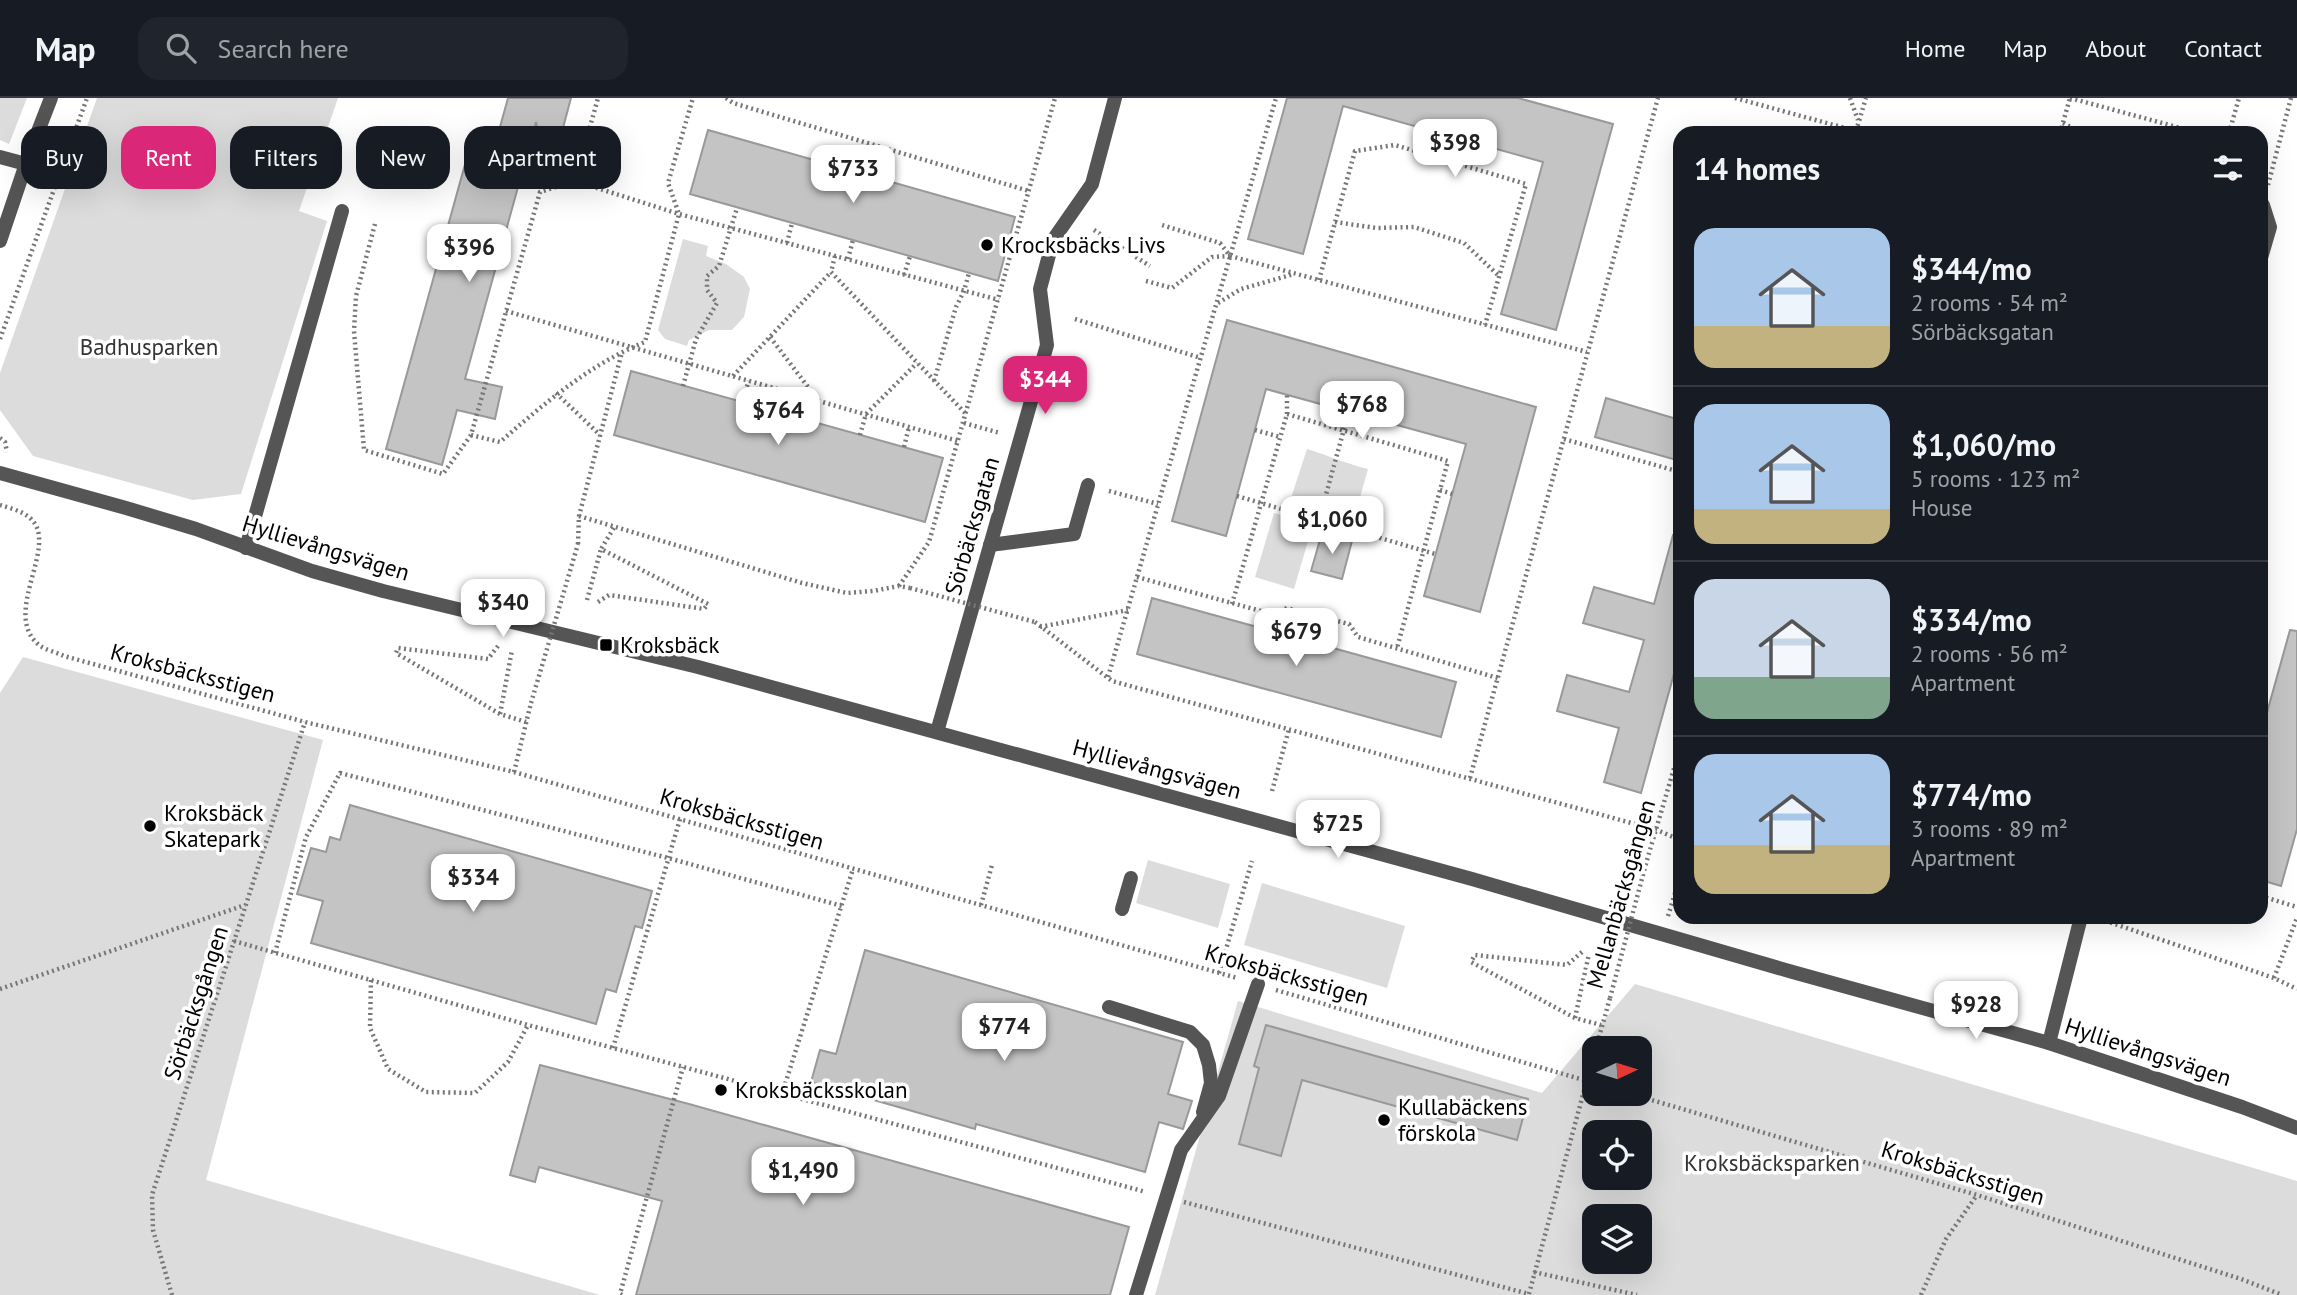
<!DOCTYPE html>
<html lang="en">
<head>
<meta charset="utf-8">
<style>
	:root { --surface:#171b24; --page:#20242c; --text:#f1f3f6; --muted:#9ea1a6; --line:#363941; --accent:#db2777 }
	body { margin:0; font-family:"PT Sans",sans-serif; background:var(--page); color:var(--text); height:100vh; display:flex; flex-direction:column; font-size:26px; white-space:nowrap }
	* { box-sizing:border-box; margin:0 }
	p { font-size:23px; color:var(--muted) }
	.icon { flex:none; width:38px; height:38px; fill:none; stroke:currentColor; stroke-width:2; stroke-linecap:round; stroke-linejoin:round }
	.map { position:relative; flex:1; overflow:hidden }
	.side { position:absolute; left:1673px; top:28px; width:595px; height:798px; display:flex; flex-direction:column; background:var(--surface); border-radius:21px; box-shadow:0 7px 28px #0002 }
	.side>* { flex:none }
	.guide { position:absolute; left:21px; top:28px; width:665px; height:63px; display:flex; gap:14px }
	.needle { width:46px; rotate:86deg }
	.tools { position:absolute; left:1582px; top:938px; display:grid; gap:14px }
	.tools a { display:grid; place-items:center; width:70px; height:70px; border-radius:14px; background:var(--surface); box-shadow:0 7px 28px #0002; font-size:35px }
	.price { position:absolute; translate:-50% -60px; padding:0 16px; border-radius:14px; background:#fff; color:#222; font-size:23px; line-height:46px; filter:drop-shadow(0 2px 4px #0008) }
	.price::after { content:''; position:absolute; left:50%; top:42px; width:21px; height:16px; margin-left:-10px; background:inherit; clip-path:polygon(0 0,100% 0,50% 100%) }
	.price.on { background:var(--accent); color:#fff }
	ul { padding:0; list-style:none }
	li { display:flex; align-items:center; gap:21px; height:175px; padding:0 21px }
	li+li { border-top:2px solid var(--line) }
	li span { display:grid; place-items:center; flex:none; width:196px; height:140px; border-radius:21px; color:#555 }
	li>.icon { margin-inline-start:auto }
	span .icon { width:84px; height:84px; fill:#fffc; stroke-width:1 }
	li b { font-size:30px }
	h2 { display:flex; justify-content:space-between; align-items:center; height:84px; padding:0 21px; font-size:30px }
	.chip { padding:0 24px; border-radius:21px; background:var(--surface); box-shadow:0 7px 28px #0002; font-size:24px; line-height:63px }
	.chip.on { background:var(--accent); color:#fff }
	header { display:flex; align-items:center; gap:42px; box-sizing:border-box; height:98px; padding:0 35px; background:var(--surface); border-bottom:2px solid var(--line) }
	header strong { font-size:33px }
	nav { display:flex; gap:38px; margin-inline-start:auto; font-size:24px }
	.search { width:490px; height:63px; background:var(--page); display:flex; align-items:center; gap:18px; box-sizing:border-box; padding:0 24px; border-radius:21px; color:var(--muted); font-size:26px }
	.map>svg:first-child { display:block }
	.green { fill:#dcdcdc; fill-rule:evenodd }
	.building { fill:#c4c4c4; stroke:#999; stroke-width:2 }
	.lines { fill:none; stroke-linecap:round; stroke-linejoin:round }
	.path { stroke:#777; stroke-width:4.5; stroke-dasharray:2 3.5; stroke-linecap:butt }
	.lane { stroke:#555; stroke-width:14 }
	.street { stroke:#555; stroke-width:14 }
	.path-bridge { stroke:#777; stroke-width:4.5; stroke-dasharray:2 3.5; stroke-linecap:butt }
	.poi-dot { fill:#000; stroke:#fff; stroke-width:2.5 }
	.labels { text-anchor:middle; stroke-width:7; stroke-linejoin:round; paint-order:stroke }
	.poi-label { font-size:23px; fill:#000; stroke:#fff; text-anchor:start }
	.park-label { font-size:23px; fill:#333; stroke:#fff }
	.street-label { font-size:23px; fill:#000; stroke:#fff }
</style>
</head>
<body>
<header>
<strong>Map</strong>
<div class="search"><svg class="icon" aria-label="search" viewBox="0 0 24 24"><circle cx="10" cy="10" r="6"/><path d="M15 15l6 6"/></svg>Search here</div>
<nav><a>Home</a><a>Map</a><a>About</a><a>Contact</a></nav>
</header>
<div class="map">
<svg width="2297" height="1197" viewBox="0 0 2297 1197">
	<rect width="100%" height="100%" fill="#fff"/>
	<g class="green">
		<polygon points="0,0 27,0 9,46 0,42"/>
		<polygon points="97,0 338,0 299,113 327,123 241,396 193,402 33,358 0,312 0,275"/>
		<polygon points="683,141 708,148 706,158 726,166 744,179 750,191 744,219 732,232 709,232 689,242 687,248 665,241 658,232"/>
		<path d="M1307,351c21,6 39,15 61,20l-16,57 -64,-19z"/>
		<polygon points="1274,415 1313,426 1294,491 1255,479"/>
		<polygon points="23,559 323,642 206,1082 600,1197 0,1197 0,595"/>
		<polygon points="1148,762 1230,786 1218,830 1136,805"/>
		<polygon points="1262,785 1405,828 1387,890 1244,847"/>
		<path d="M1635,886l662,197v114h-1142l83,-294 304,92zM1594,950h46v46h-46zM1594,1034h46v46h-46zM1594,1118h46v46h-46z"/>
	</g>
	<g class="building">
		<polygon points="508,0 571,0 549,82 536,24 465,281 502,289 495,321 457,312 442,367 386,351 469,52 492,58"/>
		<polygon points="1287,0 1518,0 1613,26 1556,232 1501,216 1543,64 1343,8 1303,156 1248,141"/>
		<polygon points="708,32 1015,119 998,183 690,96"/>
		<polygon points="1227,222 1536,309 1480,514 1424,498 1466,346 1266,291 1226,438 1172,423"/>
		<polygon points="631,273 943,360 925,424 614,337"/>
		<polygon points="1606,300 1680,322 1680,363 1595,339"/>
		<polygon points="1322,435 1352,443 1342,481 1311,473"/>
		<polygon points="1673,437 1680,438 1680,554 1641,695 1604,684 1619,630 1557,613 1567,577 1629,594 1644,542 1583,525 1594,489 1654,506"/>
		<polygon points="1152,500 1456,584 1441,639 1137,556"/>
		<polygon points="2290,532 2297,533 2297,731 2281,788 2261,782 2261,636"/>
		<polygon points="350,707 652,793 642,830 635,828 616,894 606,891 596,926 311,845 323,803 297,796 311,750 326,754 330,739 340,742"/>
		<polygon points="865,852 1183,944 1168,996 1192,1003 1183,1031 1159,1024 1145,1074 976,1026 975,1031 811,984 820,952 836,956"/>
		<polygon points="1266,927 1528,1001 1517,1042 1302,982 1281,1058 1239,1046 1259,970 1254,968"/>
		<polygon points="540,967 689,1006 1129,1129 1110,1197 636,1197 662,1103 539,1069 535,1084 510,1077"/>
	</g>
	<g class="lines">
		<g class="path">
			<polyline points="726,0 733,5 1029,93"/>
			<polyline points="1735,0 1856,33"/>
			<polyline points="1850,0 1858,22"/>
			<polyline points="2070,0 2199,35"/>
			<polyline points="2063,25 2082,35"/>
			<polyline points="1856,33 1866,0"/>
			<polyline points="2060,35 2070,0"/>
			<polyline points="2229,35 2239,0"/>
			<polyline points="575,83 679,116 999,202"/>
			<polyline points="2268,87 2291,0"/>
			<polyline points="1335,124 1376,130 1414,129 1464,145 1499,178"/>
			<polyline points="375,126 356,198 354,233 364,352 443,376 471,337 540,94 575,83 598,0"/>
			<polyline points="1094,132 1150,168"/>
			<polyline points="787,145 792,125"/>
			<polyline points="835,158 831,174 966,316"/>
			<polyline points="1230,158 1587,254"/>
			<polyline points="848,161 853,142"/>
			<polyline points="904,177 910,158"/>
			<polyline points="1319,182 1355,53 1395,47 1526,86 1485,227"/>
			<polyline points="1146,183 1172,190 1212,159 1230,158 1220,145 1162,127"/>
			<polyline points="1218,205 1241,191 1294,176"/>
			<polyline points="506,213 958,343"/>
			<polyline points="1075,221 1201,260"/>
			<polyline points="770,239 818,302"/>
			<polyline points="0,241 87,0"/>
			<polyline points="733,278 831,174"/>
			<polyline points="934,283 956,209 964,193 969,175"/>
			<polyline points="683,288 696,241 717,205 707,192 707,178 719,168 737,110"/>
			<polyline points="556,295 600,337"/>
			<polyline points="741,304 749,283"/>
			<polyline points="1287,316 1287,296"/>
			<polyline points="800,320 806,299"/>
			<polyline points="964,325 1000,335"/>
			<polyline points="1255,332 1280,339"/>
			<path d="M471,337l29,7c45,-39 90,-78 145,-100l34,-128 -11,-31 25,-85"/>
			<polyline points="860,337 866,316 917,265"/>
			<polyline points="0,340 5,344 7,354"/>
			<polyline points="1564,341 1680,374"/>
			<polyline points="904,349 909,329"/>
			<polyline points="1440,392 1452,396"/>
			<polyline points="1109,393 1158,406"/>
			<polyline points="1237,398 1435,456"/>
			<path d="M0,407c10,3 22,6 30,13 31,27 -30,95 9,127 6,5 17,7 25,11l241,66 209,50 723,206"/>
			<polyline points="579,418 802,485 847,495 873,493 899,488 910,490"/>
			<polyline points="1319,422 1349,313"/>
			<polyline points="578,446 579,418 622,254"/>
			<polyline points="1137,479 1272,516 1287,510 1349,526 1358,539 1498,580"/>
			<polyline points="899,488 929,444 1055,0"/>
			<polyline points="587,502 601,451"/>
			<polyline points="598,504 609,497 704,511 708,506 601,451 615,428"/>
			<polyline points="1232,506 1287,316 1448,363 1397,550"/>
			<polyline points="1035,524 1112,583 1657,732 1680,742"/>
			<polyline points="1040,529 1128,512"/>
			<polyline points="498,548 488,561 398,550 396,555 500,616 526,624"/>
			<polyline points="1108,579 1276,0"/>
			<polyline points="500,616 512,552"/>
			<polyline points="514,674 531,605"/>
			<polyline points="1470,680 1658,0"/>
			<polyline points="1272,693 1289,631"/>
			<polyline points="1647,762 1680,650"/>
			<polyline points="2261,798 2297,809"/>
			<polyline points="981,807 992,767"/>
			<polyline points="1668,818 1680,779"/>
			<polyline points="2100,821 2274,880 2297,891"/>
			<polyline points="234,843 528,927 1146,1094"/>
			<polyline points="1582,854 1567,867 1475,857 1471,864 1575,920 1601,927"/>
			<polyline points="275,855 306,739 340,675 668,760 842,808"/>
			<polyline points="1219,875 1252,763"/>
			<polyline points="2274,880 2297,820"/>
			<polyline points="371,882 370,930 388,971 426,994 475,995 508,964 528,927"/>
			<polyline points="0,891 245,807"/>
			<polyline points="1276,892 1594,985"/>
			<polyline points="1575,920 1589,856"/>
			<polyline points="613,950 680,721"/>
			<polyline points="1596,950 1610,900"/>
			<polyline points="782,996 853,771"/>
			<polyline points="1631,996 1977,1097 2241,1181 2282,1197"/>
			<polyline points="1184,1104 1529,1196"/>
			<polyline points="1534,1174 1637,1197"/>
			<polyline points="1529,1196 1594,956"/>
			<polyline points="172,1197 153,1132 152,1097 305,624"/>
			<polyline points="622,1197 620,1196 683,969"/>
			<polyline points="1921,1197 1946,1141 1977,1097"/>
		</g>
		<g class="lane">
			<polyline points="0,59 26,66"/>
			<polyline points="990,447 1074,436 1088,387"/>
			<polyline points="246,450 342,113"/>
			<polyline points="1122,811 1131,780"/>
			<polyline points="1109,909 1190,934 1203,947 1209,967 1211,985 1203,1014"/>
			<polyline points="1136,1197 1181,1052 1219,998 1258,886"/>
		</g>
		<g class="street">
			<polyline points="0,143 30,54 51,0"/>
			<polyline points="2261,160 2270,129 2263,107"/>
			<polyline points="0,375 126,410 196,431 312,473 383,493 698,569 1472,781 1789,873 2049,945 2242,1009 2297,1030"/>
			<polyline points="937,634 1047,247 1040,191 1053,142 1092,86 1115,0"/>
			<polyline points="2049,945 2081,819"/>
		</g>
		<g class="path-bridge">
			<polyline points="910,490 1035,524"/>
			<polyline points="531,605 578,446"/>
			<polyline points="1610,900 1647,762"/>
		</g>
	</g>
	<g class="poi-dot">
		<circle cx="987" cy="147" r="7"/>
		<rect x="599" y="540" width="14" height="14" rx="3.5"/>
		<circle cx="150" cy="728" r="7"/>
		<circle cx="721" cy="992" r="7"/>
		<circle cx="1384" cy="1022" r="7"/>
	</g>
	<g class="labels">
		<g class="poi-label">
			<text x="1001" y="155">Krocksbäcks Livs</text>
			<text x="620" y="555">Kroksbäck</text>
			<text x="164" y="723">Kroksbäck<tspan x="164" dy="26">Skatepark</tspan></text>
			<text x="735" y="1000">Kroksbäcksskolan</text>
			<text x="1398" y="1017">Kullabäckens<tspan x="1398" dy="26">förskola</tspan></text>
		</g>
		<g class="park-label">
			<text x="149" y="257">Badhusparken</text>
			<text x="1772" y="1073">Kroksbäcksparken</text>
		</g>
		<g class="street-label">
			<text transform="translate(972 428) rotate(-74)" y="8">Sörbäcksgatan</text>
			<text transform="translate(326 450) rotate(17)" y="8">Hyllievångsvägen</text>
			<text transform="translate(193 575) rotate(15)" y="8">Kroksbäcksstigen</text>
			<text transform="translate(1157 671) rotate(15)" y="8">Hyllievångsvägen</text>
			<text transform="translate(742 721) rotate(16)" y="8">Kroksbäcksstigen</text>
			<text transform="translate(1621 796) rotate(-74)" y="8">Mellanbäcksgången</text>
			<text transform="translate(1287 877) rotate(16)" y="8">Kroksbäcksstigen</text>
			<text transform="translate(196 905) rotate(-72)" y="8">Sörbäcksgången</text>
			<text transform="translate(2148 954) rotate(18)" y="8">Hyllievångsvägen</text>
			<text transform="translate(1963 1075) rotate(17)" y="8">Kroksbäcksstigen</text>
		</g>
	</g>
</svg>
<div class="tools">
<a><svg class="needle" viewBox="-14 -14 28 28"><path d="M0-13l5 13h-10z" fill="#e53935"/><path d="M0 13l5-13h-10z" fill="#9ea1a6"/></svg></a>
<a><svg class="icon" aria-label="locate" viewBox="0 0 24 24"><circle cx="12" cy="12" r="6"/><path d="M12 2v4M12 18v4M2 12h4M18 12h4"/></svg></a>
<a><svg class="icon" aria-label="layers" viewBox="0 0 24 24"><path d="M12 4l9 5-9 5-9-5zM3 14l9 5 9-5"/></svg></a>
</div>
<b class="price" style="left:1455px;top:81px">$398</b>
<b class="price" style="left:853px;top:107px">$733</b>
<b class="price" style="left:469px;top:186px">$396</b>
<b class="price on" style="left:1045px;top:318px">$344</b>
<b class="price" style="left:1362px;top:343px">$768</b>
<b class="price" style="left:778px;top:349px">$764</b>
<b class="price" style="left:1332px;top:458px">$1,060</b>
<b class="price" style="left:503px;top:541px">$340</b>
<b class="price" style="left:1296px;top:570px">$679</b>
<b class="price" style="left:1338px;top:762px">$725</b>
<b class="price" style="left:473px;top:816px">$334</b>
<b class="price" style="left:1976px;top:943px">$928</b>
<b class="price" style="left:1004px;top:965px">$774</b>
<b class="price" style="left:803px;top:1109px">$1,490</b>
<div class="guide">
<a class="chip">Buy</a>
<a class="chip on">Rent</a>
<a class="chip">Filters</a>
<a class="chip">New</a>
<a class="chip">Apartment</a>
</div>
<section class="side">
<h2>14 homes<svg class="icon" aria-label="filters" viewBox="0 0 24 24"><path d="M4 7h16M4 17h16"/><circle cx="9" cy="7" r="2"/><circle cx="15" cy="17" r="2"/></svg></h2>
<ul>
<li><span style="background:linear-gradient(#a9c7e8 70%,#c2b280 0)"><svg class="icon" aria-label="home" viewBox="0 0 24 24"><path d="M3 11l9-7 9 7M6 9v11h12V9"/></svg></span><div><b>$344/mo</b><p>2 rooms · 54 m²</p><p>Sörbäcksgatan</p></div></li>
<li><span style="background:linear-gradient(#a9c7e8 75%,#c2b280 0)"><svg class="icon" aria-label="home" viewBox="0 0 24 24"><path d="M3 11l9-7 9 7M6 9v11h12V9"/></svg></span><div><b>$1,060/mo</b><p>5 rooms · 123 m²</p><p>House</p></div></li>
<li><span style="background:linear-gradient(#c9d6e8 70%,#7fa58c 0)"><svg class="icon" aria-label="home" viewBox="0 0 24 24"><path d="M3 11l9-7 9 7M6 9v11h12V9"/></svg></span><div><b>$334/mo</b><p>2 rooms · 56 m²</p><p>Apartment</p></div></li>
<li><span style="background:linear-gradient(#a9c7e8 65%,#c2b280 0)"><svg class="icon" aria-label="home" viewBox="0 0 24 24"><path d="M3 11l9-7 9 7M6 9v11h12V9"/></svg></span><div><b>$774/mo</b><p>3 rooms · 89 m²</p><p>Apartment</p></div></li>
</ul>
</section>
</div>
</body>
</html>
